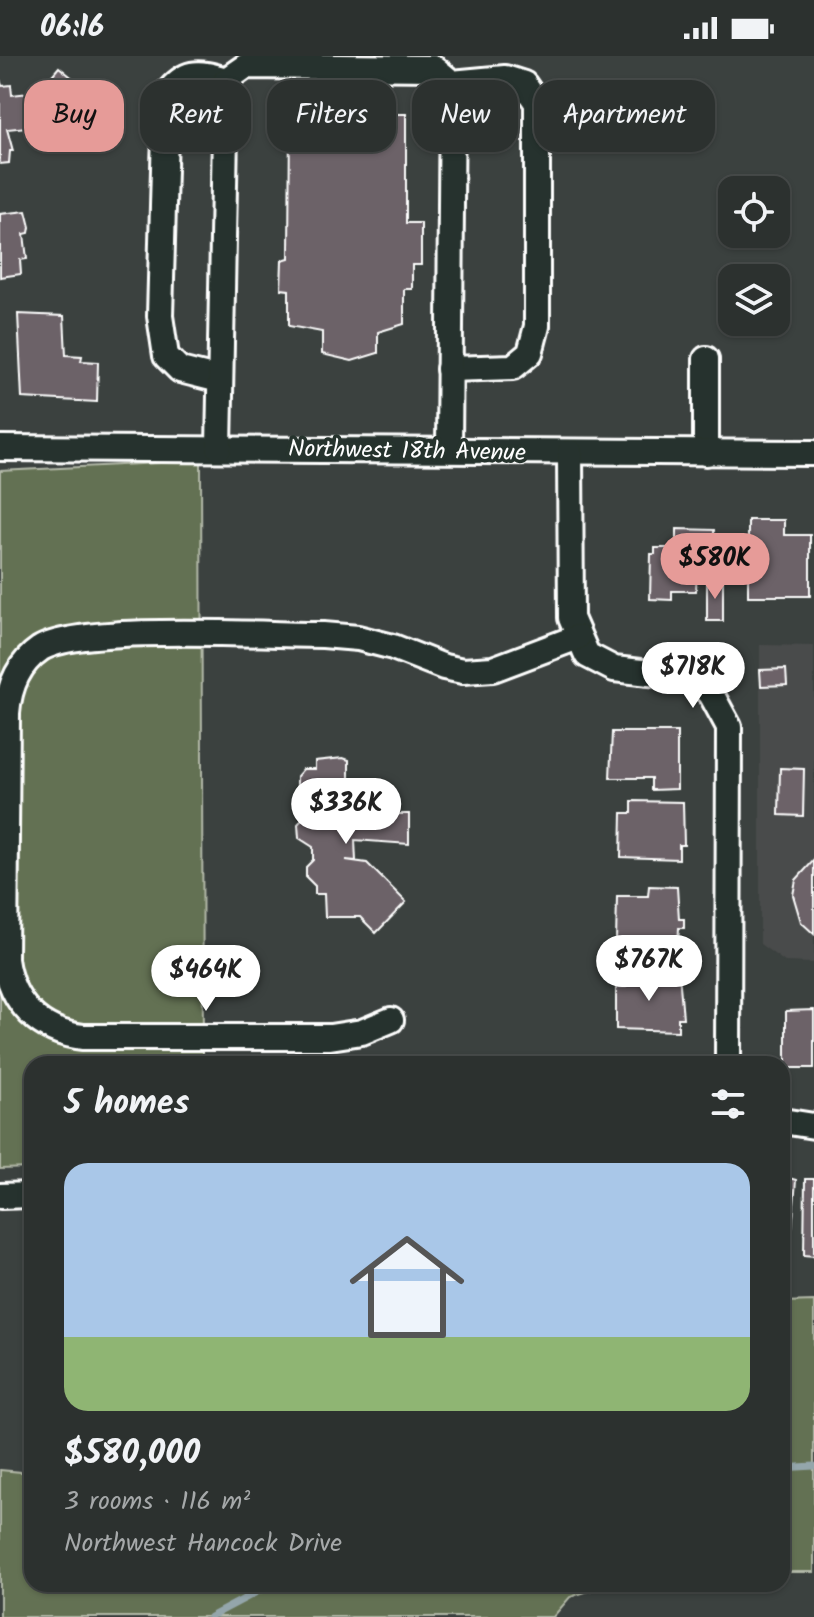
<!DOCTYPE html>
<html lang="en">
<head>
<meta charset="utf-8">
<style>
	:root { --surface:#2c312f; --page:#343937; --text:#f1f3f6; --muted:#a6a9aa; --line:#484c4b; --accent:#e69b98 }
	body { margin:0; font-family:Kalam,sans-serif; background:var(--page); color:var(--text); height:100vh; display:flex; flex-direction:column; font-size:30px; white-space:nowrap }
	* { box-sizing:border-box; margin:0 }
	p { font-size:26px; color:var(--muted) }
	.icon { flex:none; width:44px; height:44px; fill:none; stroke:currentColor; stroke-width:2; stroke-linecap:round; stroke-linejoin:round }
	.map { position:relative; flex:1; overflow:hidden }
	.side { position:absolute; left:24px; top:1000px; width:766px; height:536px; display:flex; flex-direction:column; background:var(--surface); border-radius:24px; box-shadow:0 2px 6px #0004,0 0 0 2px var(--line) }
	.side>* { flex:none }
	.banner { position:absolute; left:24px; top:24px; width:766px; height:72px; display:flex; gap:16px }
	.controls { position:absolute; left:718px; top:120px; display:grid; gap:16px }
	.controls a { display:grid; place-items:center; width:72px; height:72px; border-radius:16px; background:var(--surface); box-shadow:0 2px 6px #0004,0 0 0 2px var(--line); font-size:40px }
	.price { position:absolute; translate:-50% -68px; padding:0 18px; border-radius:28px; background:#fff; color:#222; font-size:26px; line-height:52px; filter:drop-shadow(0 2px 4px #0008) }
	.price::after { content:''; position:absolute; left:50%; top:48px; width:24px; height:18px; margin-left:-12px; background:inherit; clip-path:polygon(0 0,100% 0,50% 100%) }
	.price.on { background:var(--accent); color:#111 }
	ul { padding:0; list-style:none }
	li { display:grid; align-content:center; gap:16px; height:424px; padding:0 40px }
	li span { display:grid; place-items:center; height:248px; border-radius:24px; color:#555 }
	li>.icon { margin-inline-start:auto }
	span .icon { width:144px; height:144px; fill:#fffc; stroke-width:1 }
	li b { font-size:34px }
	h2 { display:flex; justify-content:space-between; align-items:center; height:96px; padding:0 40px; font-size:34px }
	.chip { padding:0 28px; border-radius:24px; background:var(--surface); box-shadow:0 2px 6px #0004,0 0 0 2px var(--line); font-size:28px; line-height:72px }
	.chip.on { background:var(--accent); color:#111 }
	.status { display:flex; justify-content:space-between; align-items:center; height:56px; padding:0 40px; background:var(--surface); direction:ltr }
	.status svg { height:22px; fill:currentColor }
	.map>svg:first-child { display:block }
	.built { fill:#4a4b4b }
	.green { fill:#647152; stroke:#b2b8a8; stroke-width:2 }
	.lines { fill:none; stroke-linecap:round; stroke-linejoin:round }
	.stream { stroke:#94a6ab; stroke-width:7 }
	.building { fill:#6c6268; stroke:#fff; stroke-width:2 }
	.minor-casing { stroke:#fff; stroke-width:30 }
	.minor { stroke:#26332d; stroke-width:24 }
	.labels { text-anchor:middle; stroke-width:7; stroke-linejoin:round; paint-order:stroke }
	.street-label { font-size:24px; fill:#fff; stroke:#26332d }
</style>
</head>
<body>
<div class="status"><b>06:16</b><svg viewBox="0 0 49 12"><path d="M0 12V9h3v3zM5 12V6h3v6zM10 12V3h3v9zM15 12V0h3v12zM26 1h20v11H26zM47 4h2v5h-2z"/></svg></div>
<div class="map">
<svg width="814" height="1561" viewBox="0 0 814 1561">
	<rect width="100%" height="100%" fill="#3b413f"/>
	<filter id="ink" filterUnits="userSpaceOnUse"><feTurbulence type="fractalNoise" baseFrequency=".0125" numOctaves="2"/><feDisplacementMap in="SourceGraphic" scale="16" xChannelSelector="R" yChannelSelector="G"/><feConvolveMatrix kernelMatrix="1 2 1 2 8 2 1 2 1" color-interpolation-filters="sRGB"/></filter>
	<g filter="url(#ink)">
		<polygon class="built" points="760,589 814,590 814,907 785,906 760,888"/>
		<g class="green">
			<polygon points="201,405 203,1008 32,1008 32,1112 0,1113 0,415"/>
			<polygon points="814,1245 814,1516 782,1516 782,1246"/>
			<polygon points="0,1414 32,1417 32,1528 610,1528 570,1541 553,1561 0,1561"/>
		</g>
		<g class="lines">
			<g class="stream">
				<polyline points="782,1412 814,1410"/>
				<polyline points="210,1561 272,1528"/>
			</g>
		</g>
		<g class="building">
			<polygon points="59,11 81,29 75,36 79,40 55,68 7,73 13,95 10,95 9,107 0,108 0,23 2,30 11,29 12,39 38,36"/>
			<polygon points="187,34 210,35 209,50 187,49"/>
			<polygon points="346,42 369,42 369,58 406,58 406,167 421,167 421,209 412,209 412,233 404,233 404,268 378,276 378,297 352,305 322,298 322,276 289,270 289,234 281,233 282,204 289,202 290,58 346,59"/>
			<polygon points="26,155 30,171 29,177 24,178 27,203 20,204 21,218 0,221 0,158"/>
			<polygon points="18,258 64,260 66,299 82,300 81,305 98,306 97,346 22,342"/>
			<polygon points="748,464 784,464 784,479 810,479 810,540 748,540"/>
			<polygon points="677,473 714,474 714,510 697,510 696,535 672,535 672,544 650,543 651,498 655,498 655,492 677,492"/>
			<rect x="707" y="525" width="16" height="40"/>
			<polygon points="786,613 787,629 761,630 760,614"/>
			<polygon points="612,676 677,676 677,733 651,734 651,722 610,722"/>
			<polygon points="343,702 349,704 349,723 354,726 350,763 374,762 374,758 409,758 409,788 355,784 356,805 346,804 367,807 406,846 376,877 360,861 325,861 324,838 315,838 315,830 306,821 306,811 313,804 313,791 299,782 298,768 306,759 303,759 303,734 297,729 297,720 303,713 315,713 315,705"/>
			<polygon points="780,712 804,713 803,760 779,759"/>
			<polygon points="632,745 683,746 684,789 679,789 679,803 621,801 622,757 632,757"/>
			<polygon points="814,804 814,878 801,866 793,839 796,824"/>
			<polygon points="649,830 677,831 679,863 684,863 684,872 679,872 678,888 616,886 617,840 648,840"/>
			<polygon points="626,917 679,918 683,962 678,962 678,975 616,973 616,931 626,931"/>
			<polygon points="814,954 814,1012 786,1012 786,955"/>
			<polygon points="782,1120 796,1124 792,1174 782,1173"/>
			<polygon points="805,1123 814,1123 814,1200 804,1199"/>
		</g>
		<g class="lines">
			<defs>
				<g id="minor">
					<polyline points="706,303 706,397"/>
					<polyline points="449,313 513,311 530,297 537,270 537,47 524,28 505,22 452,27"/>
					<path d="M220,324l-40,-10 -14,-14 -6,-40 6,-221c19,-25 31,-24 60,-15"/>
					<polyline points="0,392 814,397"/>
					<polyline points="219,392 226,24 246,10 434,12 452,27 449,393"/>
					<polyline points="570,396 571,562 587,599 614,613 686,621 710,636 729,671 728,1008"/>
					<path d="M391,964l-29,12 -32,5h-247c-44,-5 -72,-34 -78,-78l2,-246c2,-26 11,-49 33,-64 39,-25 227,-14 283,-14l35,3 35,9 51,20 19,4 30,-2 85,-32"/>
					<polyline points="782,1065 814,1070"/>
					<polyline points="0,1140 32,1139"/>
				</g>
			</defs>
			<use href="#minor" class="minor-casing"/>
			<use href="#minor" class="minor"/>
		</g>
	</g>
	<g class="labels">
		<g class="street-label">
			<text transform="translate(407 394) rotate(1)" y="8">Northwest 18th Avenue</text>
		</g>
	</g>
</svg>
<div class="controls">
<a><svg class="icon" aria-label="locate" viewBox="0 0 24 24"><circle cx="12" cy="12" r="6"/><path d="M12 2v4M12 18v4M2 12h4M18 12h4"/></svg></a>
<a><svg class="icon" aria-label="layers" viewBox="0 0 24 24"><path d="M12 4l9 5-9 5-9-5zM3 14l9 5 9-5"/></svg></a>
</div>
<b class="price on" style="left:715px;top:545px">$580K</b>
<b class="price" style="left:693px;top:654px">$718K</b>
<b class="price" style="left:346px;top:790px">$336K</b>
<b class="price" style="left:649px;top:947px">$767K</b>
<b class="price" style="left:206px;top:957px">$464K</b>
<div class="banner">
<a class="chip on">Buy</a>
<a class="chip">Rent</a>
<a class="chip">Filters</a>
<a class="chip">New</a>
<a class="chip">Apartment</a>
</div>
<section class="side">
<h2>5 homes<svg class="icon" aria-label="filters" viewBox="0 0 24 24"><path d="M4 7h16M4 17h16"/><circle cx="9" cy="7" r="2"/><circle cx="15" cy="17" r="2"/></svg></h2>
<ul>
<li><span style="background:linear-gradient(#a9c7e8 70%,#8fb573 0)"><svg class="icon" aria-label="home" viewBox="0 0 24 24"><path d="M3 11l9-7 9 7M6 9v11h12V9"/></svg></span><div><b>$580,000</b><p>3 rooms · 116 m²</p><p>Northwest Hancock Drive</p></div></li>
</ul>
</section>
</div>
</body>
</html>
